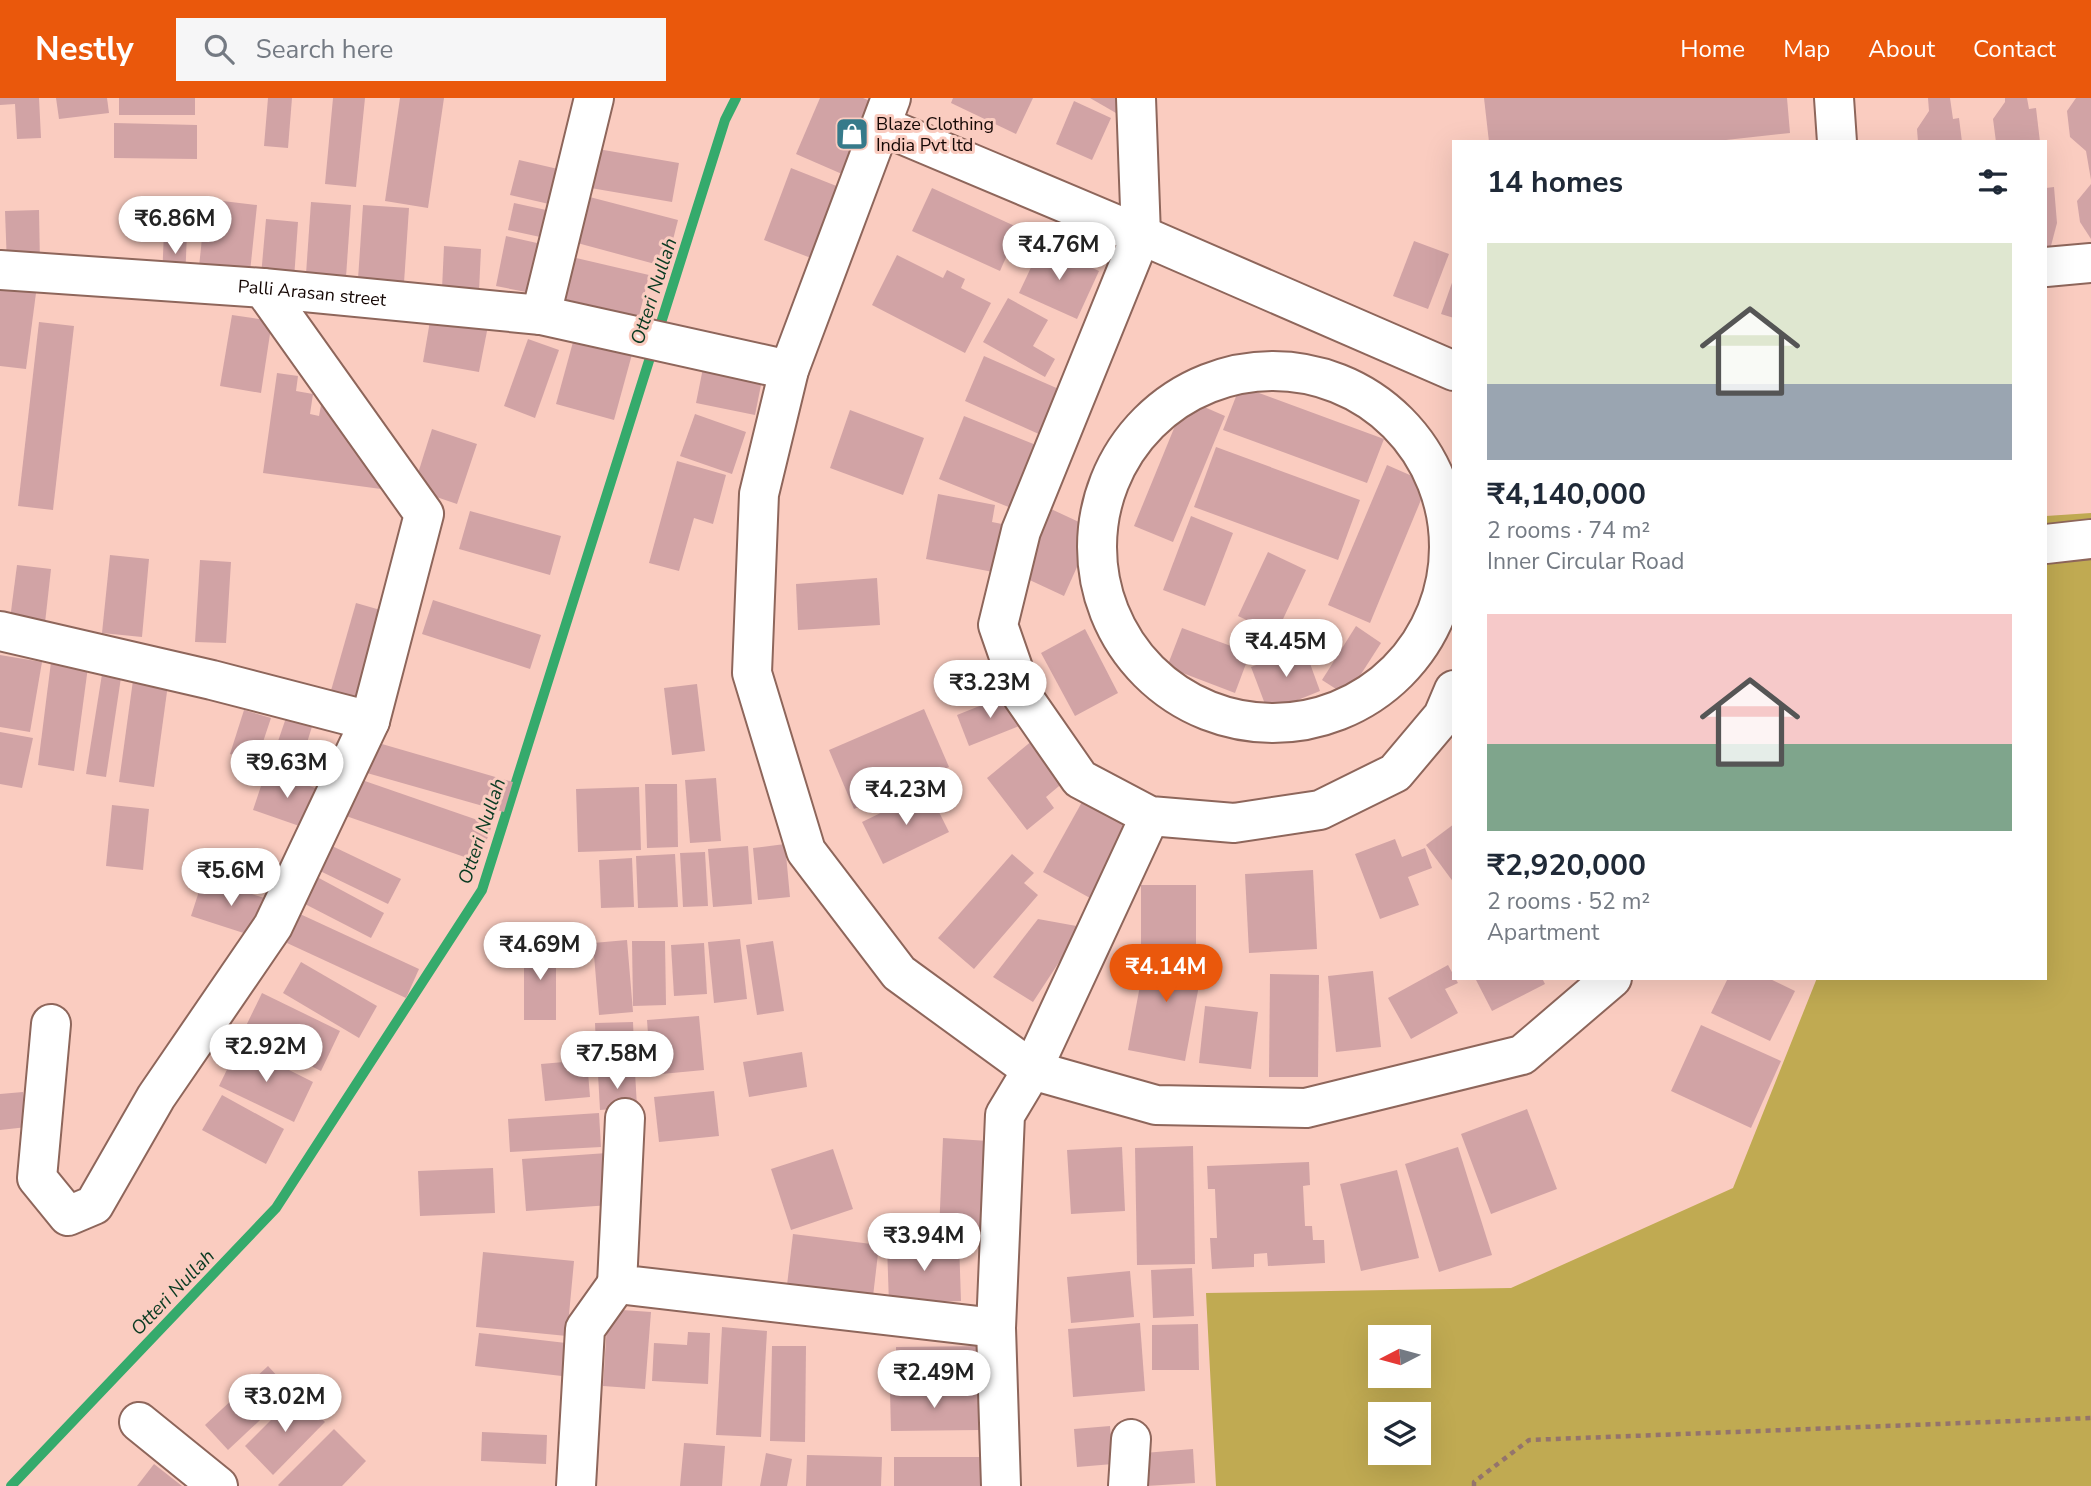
<!DOCTYPE html>
<html lang="en">
<head>
<meta charset="utf-8">
<style>
	:root { --surface:#fff; --page:#f6f6f7; --text:#1f2937; --muted:#747a83; --accent:#ea580c }
	body { margin:0; font-family:"Nunito Sans",sans-serif; background:var(--page); color:var(--text); height:100vh; display:flex; flex-direction:column; font-size:26px; white-space:nowrap }
	* { box-sizing:border-box; margin:0 }
	p { font-size:23px; color:var(--muted) }
	.icon { flex:none; width:38px; height:38px; fill:none; stroke:currentColor; stroke-width:2; stroke-linecap:round; stroke-linejoin:round }
	.map { position:relative; flex:1; overflow:hidden }
	.details { position:absolute; left:1452px; top:42px; width:595px; height:840px; display:flex; flex-direction:column; background:var(--surface); border-radius:0px; box-shadow:0 7px 28px #0002 }
	.details>* { flex:none }
	.needle { width:46px; rotate:264deg }
	.controls { position:absolute; left:1368px; top:1227px; display:grid; gap:14px }
	.controls a { display:grid; place-items:center; width:63px; height:63px; border-radius:0px; background:var(--surface); box-shadow:0 7px 28px #0002; font-size:35px }
	.price { position:absolute; translate:-50% -60px; padding:0 16px; border-radius:24px; background:#fff; color:#222; font-size:23px; line-height:46px; filter:drop-shadow(0 2px 4px #0008) }
	.price::after { content:''; position:absolute; left:50%; top:42px; width:21px; height:16px; margin-left:-10px; background:inherit; clip-path:polygon(0 0,100% 0,50% 100%) }
	.price.active { background:var(--accent); color:#fff }
	ul { padding:0; list-style:none }
	li { display:grid; align-content:center; gap:14px; height:371px; padding:0 35px }
	li span { display:grid; place-items:center; height:217px; border-radius:0px; color:#555 }
	li>.icon { margin-inline-start:auto }
	span .icon { width:126px; height:126px; fill:#fffc; stroke-width:1 }
	li b { font-size:30px }
	h2 { display:flex; justify-content:space-between; align-items:center; height:84px; padding:0 35px; font-size:30px }
	header { display:flex; align-items:center; gap:42px; box-sizing:border-box; height:98px; padding:0 35px; background:var(--accent); color:#fff }
	header strong { font-size:33px }
	nav { display:flex; gap:38px; margin-inline-start:auto; font-size:24px }
	.search { width:490px; height:63px; background:var(--page); display:flex; align-items:center; gap:18px; box-sizing:border-box; padding:0 24px; border-radius:0px; color:var(--muted); font-size:26px }
	.map>svg:first-child { display:block }
	.green { fill:#c0aa52; fill-rule:evenodd }
	.lines { fill:none; stroke-linecap:round; stroke-linejoin:round }
	.stream { stroke:#35aa6c; stroke-width:10 }
	.building { fill:#d1a3a5 }
	.minor-casing { stroke:#8e665b; stroke-width:42 }
	.path { stroke:#94746c; stroke-width:4.5; stroke-dasharray:5 5; stroke-linecap:butt }
	.minor { stroke:#fff; stroke-width:38 }
	.labels { text-anchor:middle; stroke-width:6; stroke-linejoin:round; paint-order:stroke }
	.poi-label { font-size:18px; fill:#160805; stroke:#faccc0; text-anchor:start }
	.street-label { font-size:18px; fill:#160805; stroke:#faccc0 }
	.water-label { font-size:19px; font-style:italic; fill:#093a21; stroke:#faccc0 }
</style>
</head>
<body>
<header>
<strong>Nestly</strong>
<div class="search"><svg class="icon" aria-label="search" viewBox="0 0 24 24"><circle cx="10" cy="10" r="6"/><path d="M15 15l6 6"/></svg>Search here</div>
<nav><a>Home</a><a>Map</a><a>About</a><a>Contact</a></nav>
</header>
<div class="map">
<svg width="2091" height="1388" viewBox="0 0 2091 1388">
	<rect width="100%" height="100%" fill="#faccc0"/>
	<path class="green" d="M2091,415v973h-875l-10,-193 305,-5 222,-100 84,-210h229v-462zM1381,1239h38v39h-38zM1381,1316h38v38h-38z"/>
	<g class="lines">
		<polyline class="stream" points="11,1388 276,1110 482,792 725,22 736,0"/>
	</g>
	<g class="building">
		<polygon points="0,0 39,0 41,40 17,41 15,6 0,7"/>
		<polygon points="56,0 107,0 109,15 59,21"/>
		<rect x="119" y="0" width="76" height="17"/>
		<polygon points="268,0 292,0 288,50 264,48"/>
		<polygon points="333,0 365,0 356,89 325,86"/>
		<polygon points="400,0 444,0 428,110 385,103"/>
		<polygon points="820,0 863,0 873,4 842,76 796,56"/>
		<polygon points="953,0 1033,0 1016,36 951,5"/>
		<polygon points="1090,0 1124,0 1116,15"/>
		<polygon points="1484,0 1787,0 1790,35 1708,44 1489,44"/>
		<polygon points="1928,0 1950,0 1953,21 1959,20 1962,44 1918,44 1917,31 1929,13"/>
		<polygon points="2005,0 2027,0 2029,11 2036,10 2040,44 1996,44 1993,21 2005,4"/>
		<polygon points="2076,0 2091,0 2091,82 2086,53 2070,39 2067,13"/>
		<polygon points="1074,3 1111,20 1092,62 1056,46"/>
		<polygon points="114,25 197,27 197,61 114,60"/>
		<polygon points="592,50 679,65 672,104 585,89"/>
		<polygon points="519,62 571,74 562,109 510,97"/>
		<polygon points="791,70 839,89 811,160 764,142"/>
		<polygon points="2091,86 2091,141 2080,124 2077,103"/>
		<polygon points="2054,89 2057,125 2047,163 2046,90"/>
		<polygon points="932,90 1019,130 1000,173 912,133"/>
		<polygon points="582,97 678,122 666,169 570,143"/>
		<polygon points="206,101 257,107 250,174 199,169"/>
		<polygon points="311,104 351,107 346,179 306,176"/>
		<polygon points="514,105 560,115 554,142 508,132"/>
		<polygon points="363,107 409,110 404,185 358,181"/>
		<polygon points="39,112 40,166 7,167 5,113"/>
		<polygon points="266,121 298,124 294,181 261,178"/>
		<polygon points="164,133 187,134 185,184 162,182"/>
		<polygon points="506,138 546,147 536,196 496,188"/>
		<polygon points="1414,143 1449,156 1428,211 1393,198"/>
		<polygon points="1042,146 1099,173 1077,221 1019,195"/>
		<polygon points="444,148 481,151 479,193 442,191"/>
		<polygon points="559,156 649,177 639,218 550,198"/>
		<polygon points="897,157 943,180 947,172 965,181 961,190 991,205 965,255 872,207"/>
		<polygon points="1454,179 1454,220 1441,216"/>
		<polygon points="0,190 36,195 26,271 0,268"/>
		<polygon points="1008,200 1048,222 1033,248 1055,261 1045,279 983,244"/>
		<polygon points="232,217 272,223 261,295 220,288"/>
		<polygon points="431,217 488,228 479,274 423,264"/>
		<polygon points="39,224 74,228 53,412 18,408"/>
		<polygon points="576,233 634,249 614,322 556,306"/>
		<polygon points="528,241 559,252 535,320 504,308"/>
		<polygon points="984,258 1061,292 1041,337 965,303"/>
		<polygon points="703,270 762,282 755,317 696,305"/>
		<polygon points="277,275 298,278 296,293 313,296 310,316 319,318 322,302 384,368 381,391 263,375"/>
		<polygon points="1240,288 1384,341 1367,385 1223,332"/>
		<polygon points="1186,301 1225,318 1173,444 1134,428"/>
		<polygon points="850,312 924,340 903,397 830,370"/>
		<polygon points="695,316 746,334 732,376 680,358"/>
		<polygon points="964,318 1041,349 1016,412 939,381"/>
		<polygon points="432,331 477,346 457,406 413,391"/>
		<polygon points="1216,349 1360,402 1338,462 1194,409"/>
		<polygon points="677,363 726,377 713,426 694,420 679,473 649,465"/>
		<polygon points="1387,367 1428,385 1370,525 1328,507"/>
		<polygon points="938,396 995,407 992,424 1002,426 993,474 926,461"/>
		<polygon points="1051,411 1094,431 1064,498 1021,478"/>
		<polygon points="470,413 561,438 550,477 459,451"/>
		<polygon points="1191,418 1233,435 1205,508 1163,492"/>
		<polygon points="1268,454 1306,472 1276,536 1238,518"/>
		<polygon points="110,457 149,461 142,539 102,535"/>
		<polygon points="200,462 231,464 226,545 195,544"/>
		<polygon points="17,467 51,471 45,525 10,521"/>
		<polygon points="877,480 880,527 798,532 796,486"/>
		<polygon points="433,502 541,537 530,571 422,536"/>
		<polygon points="356,505 384,513 359,604 330,596"/>
		<polygon points="1356,528 1381,545 1347,598 1322,582"/>
		<polygon points="1182,530 1250,555 1235,595 1167,569"/>
		<polygon points="1085,531 1118,595 1075,618 1041,555"/>
		<polygon points="1304,549 1320,593 1268,614 1251,569"/>
		<polygon points="0,557 42,564 30,634 0,629"/>
		<polygon points="51,564 88,569 74,673 38,667"/>
		<polygon points="103,570 122,573 106,679 86,676"/>
		<polygon points="134,575 169,579 154,689 119,684"/>
		<polygon points="697,586 705,653 672,657 664,590"/>
		<polygon points="1012,595 1024,626 969,648 957,617"/>
		<polygon points="289,611 315,619 301,664 274,655"/>
		<polygon points="924,611 949,669 854,711 829,652"/>
		<polygon points="244,612 271,620 256,665 230,656"/>
		<polygon points="0,634 33,640 22,690 0,686"/>
		<polygon points="1033,642 1065,683 1046,699 1054,710 1027,732 987,680"/>
		<polygon points="375,644 513,684 504,714 367,675"/>
		<polygon points="266,673 321,692 308,731 253,712"/>
		<polygon points="716,680 721,743 690,745 685,682"/>
		<polygon points="359,681 492,727 479,764 346,718"/>
		<polygon points="645,686 677,686 678,749 647,750"/>
		<polygon points="639,689 641,752 578,754 576,691"/>
		<polygon points="928,692 949,734 883,766 862,724"/>
		<polygon points="1082,704 1129,730 1090,800 1043,774"/>
		<polygon points="112,707 149,711 143,772 106,768"/>
		<polygon points="1454,726 1454,785 1426,747"/>
		<polygon points="1395,741 1402,759 1425,750 1432,770 1408,779 1419,807 1380,821 1355,756"/>
		<polygon points="785,746 790,799 758,802 753,750"/>
		<polygon points="330,747 401,781 388,806 318,772"/>
		<polygon points="748,748 752,806 713,809 708,751"/>
		<polygon points="705,754 708,808 683,809 680,755"/>
		<polygon points="675,756 678,809 638,810 636,758"/>
		<polygon points="1012,756 1034,775 1024,785 1038,797 974,871 938,840"/>
		<polygon points="632,760 634,809 601,810 599,762"/>
		<polygon points="1313,772 1317,851 1249,855 1245,776"/>
		<polygon points="317,779 384,815 371,840 303,805"/>
		<polygon points="203,781 271,802 259,840 191,818"/>
		<rect x="1141" y="787" width="55" height="59"/>
		<polygon points="300,816 419,871 406,900 287,845"/>
		<polygon points="1038,821 1082,829 1033,904 993,879"/>
		<polygon points="740,841 747,901 714,905 708,844"/>
		<polygon points="627,842 633,914 599,917 593,845"/>
		<polygon points="632,843 665,843 666,907 633,908"/>
		<polygon points="773,843 784,913 757,917 746,847"/>
		<polygon points="704,845 707,896 674,898 671,847"/>
		<rect x="524" y="846" width="32" height="76"/>
		<polygon points="1147,850 1204,860 1185,963 1128,952"/>
		<polygon points="301,864 377,908 359,940 283,895"/>
		<polygon points="1448,867 1458,885 1445,891 1458,915 1411,941 1388,900"/>
		<polygon points="1373,873 1381,949 1336,954 1328,878"/>
		<polygon points="1270,876 1319,877 1318,979 1269,979"/>
		<polygon points="1475,880 1542,880 1545,886 1492,913"/>
		<polygon points="1728,880 1768,880 1795,893 1770,943 1711,915"/>
		<polygon points="262,895 340,933 321,973 243,934"/>
		<polygon points="1205,908 1258,914 1251,971 1199,965"/>
		<polygon points="699,918 704,972 651,977 647,922"/>
		<polygon points="633,924 635,971 597,972 595,925"/>
		<polygon points="1701,927 1781,963 1751,1030 1671,993"/>
		<polygon points="239,947 313,984 294,1024 219,988"/>
		<polygon points="802,954 807,989 749,999 743,964"/>
		<polygon points="587,962 590,999 545,1003 541,966"/>
		<polygon points="635,974 637,1009 600,1012 598,976"/>
		<polygon points="714,993 719,1038 659,1044 654,999"/>
		<polygon points="23,994 27,1029 0,1032 0,996"/>
		<polygon points="222,997 284,1031 266,1066 202,1032"/>
		<polygon points="1527,1011 1557,1091 1491,1116 1461,1036"/>
		<polygon points="599,1015 601,1049 510,1054 508,1021"/>
		<polygon points="943,1040 988,1043 983,1137 939,1134"/>
		<polygon points="1193,1048 1195,1166 1137,1167 1135,1050"/>
		<polygon points="1122,1049 1125,1113 1071,1116 1067,1052"/>
		<polygon points="1458,1049 1492,1157 1439,1174 1405,1066"/>
		<polygon points="833,1051 853,1111 791,1132 771,1071"/>
		<polygon points="607,1055 610,1107 526,1113 522,1061"/>
		<polygon points="1309,1064 1310,1087 1303,1088 1305,1128 1312,1128 1313,1142 1324,1142 1325,1165 1268,1168 1267,1155 1254,1156 1254,1169 1212,1171 1210,1140 1217,1140 1215,1091 1208,1091 1207,1068"/>
		<polygon points="493,1070 495,1115 420,1118 418,1073"/>
		<polygon points="1397,1072 1419,1160 1361,1173 1340,1086"/>
		<polygon points="793,1136 879,1147 872,1207 786,1196"/>
		<polygon points="959,1144 961,1203 889,1206 887,1147"/>
		<polygon points="483,1154 574,1163 567,1238 476,1229"/>
		<polygon points="1192,1170 1194,1218 1153,1220 1151,1172"/>
		<polygon points="1130,1173 1134,1219 1071,1225 1067,1179"/>
		<polygon points="608,1211 651,1214 645,1291 603,1288"/>
		<polygon points="1140,1225 1145,1293 1073,1299 1068,1231"/>
		<polygon points="1198,1226 1199,1272 1152,1272 1152,1227"/>
		<polygon points="722,1229 767,1233 761,1339 716,1337"/>
		<polygon points="688,1234 710,1235 708,1286 652,1283 654,1245 687,1247"/>
		<polygon points="479,1235 566,1245 562,1278 475,1268"/>
		<polygon points="772,1248 806,1248 805,1344 770,1343"/>
		<polygon points="988,1248 988,1281 896,1281 896,1249"/>
		<polygon points="268,1268 291,1293 228,1352 205,1327"/>
		<polygon points="978,1292 979,1332 891,1333 890,1293"/>
		<polygon points="297,1296 325,1324 273,1377 245,1348"/>
		<polygon points="1110,1328 1113,1366 1077,1369 1074,1331"/>
		<polygon points="334,1331 366,1363 342,1388 279,1388 278,1387"/>
		<polygon points="482,1334 547,1337 546,1366 481,1363"/>
		<polygon points="684,1345 725,1348 722,1388 680,1388"/>
		<polygon points="1193,1351 1195,1385 1146,1388 1144,1355"/>
		<polygon points="766,1355 792,1361 787,1388 760,1388"/>
		<polygon points="807,1357 882,1359 881,1388 806,1388"/>
		<rect x="894" y="1359" width="96" height="29"/>
		<polygon points="154,1366 182,1388 137,1388"/>
	</g>
	<g class="lines">
		<defs>
			<g id="minor">
				<polyline points="891,0 789,272 759,396 752,575 806,753 899,875 1032,972 1156,1007 1306,1010 1522,957 1612,880"/>
				<polyline points="1136,0 1141,137 1021,433 998,527 1023,599 1080,681 1150,718 1234,725 1320,712 1395,675 1443,618 1454,592"/>
				<polyline points="1834,0 1837,44"/>
				<polyline points="882,28 1141,137 1454,273"/>
				<polyline points="2046,169 2091,165"/>
				<path id="s1" d="M0,172l263,18 278,27 248,55"/>
				<polyline points="541,217 594,0"/>
				<circle cx="1273" cy="449" r="176"/>
				<polyline points="2046,446 2091,441"/>
				<polyline points="0,533 212,582 370,623"/>
				<polyline points="51,926 37,1080 68,1118 94,1107 156,999 273,828 370,623 424,416 263,190"/>
				<polyline points="625,1020 617,1186 996,1230"/>
				<polyline points="139,1324 218,1388"/>
				<polyline points="576,1388 585,1231 617,1186"/>
				<polyline points="1001,1388 996,1230 1005,1017 1032,972 1150,718"/>
				<polyline points="1128,1388 1131,1341"/>
			</g>
		</defs>
		<use href="#minor" class="minor-casing"/>
		<polyline class="path" points="1474,1388 1474,1384 1529,1342 2091,1320"/>
		<use href="#minor" class="minor"/>
	</g>
	<defs>
		<symbol id="shop-square" viewBox="-11 -11 22 22"><rect x="-9" y="-9" width="18" height="18" rx="4" fill="#367a8a" stroke="#faccc0"/><path d="M-5-2.5h2.3a2.7 3.5 0 0 1 5.4 0H5L5.5 6h-11ZM-1.5-2.5h3a1.5 2.3 0 0 0-3 0Z" fill="#fff"/></symbol>
	</defs>
	<g fill-rule="evenodd">
		<use href="#shop-square" x="833" y="17" width="38" height="38"/>
	</g>
	<g class="labels">
		<g class="poi-label">
			<text x="876" y="32">Blaze Clothing<tspan x="876" dy="21">India Pvt ltd</tspan></text>
		</g>
		<g class="street-label">
			<text dy="6" stroke="none"><textPath href="#s1" startOffset="313">Palli Arasan street</textPath></text>
		</g>
		<g class="water-label">
			<text transform="translate(653 193) rotate(-72)" y="7">Otteri Nullah</text>
			<text transform="translate(481 733) rotate(-71)" y="7">Otteri Nullah</text>
			<text transform="translate(172 1194) rotate(-46)" y="7">Otteri Nullah</text>
		</g>
	</g>
</svg>
<div class="controls">
<a><svg class="needle" viewBox="-14 -14 28 28"><path d="M0-13l5 13h-10z" fill="#e53935"/><path d="M0 13l5-13h-10z" fill="#747a83"/></svg></a>
<a><svg class="icon" aria-label="layers" viewBox="0 0 24 24"><path d="M12 4l9 5-9 5-9-5zM3 14l9 5 9-5"/></svg></a>
</div>
<b class="price" style="left:175px;top:158px">₹6.86M</b>
<b class="price" style="left:1059px;top:184px">₹4.76M</b>
<b class="price" style="left:1286px;top:581px">₹4.45M</b>
<b class="price" style="left:990px;top:622px">₹3.23M</b>
<b class="price" style="left:287px;top:702px">₹9.63M</b>
<b class="price" style="left:906px;top:729px">₹4.23M</b>
<b class="price" style="left:231px;top:810px">₹5.6M</b>
<b class="price" style="left:540px;top:884px">₹4.69M</b>
<b class="price active" style="left:1166px;top:906px">₹4.14M</b>
<b class="price" style="left:266px;top:986px">₹2.92M</b>
<b class="price" style="left:617px;top:993px">₹7.58M</b>
<b class="price" style="left:924px;top:1175px">₹3.94M</b>
<b class="price" style="left:934px;top:1312px">₹2.49M</b>
<b class="price" style="left:285px;top:1336px">₹3.02M</b>
<section class="details">
<h2>14 homes<svg class="icon" aria-label="filters" viewBox="0 0 24 24"><path d="M4 7h16M4 17h16"/><circle cx="9" cy="7" r="2"/><circle cx="15" cy="17" r="2"/></svg></h2>
<ul>
<li><span style="background:linear-gradient(#dfe7d0 65%,#9aa5b1 0)"><svg class="icon" aria-label="home" viewBox="0 0 24 24"><path d="M3 11l9-7 9 7M6 9v11h12V9"/></svg></span><div><b>₹4,140,000</b><p>2 rooms · 74 m²</p><p>Inner Circular Road</p></div></li>
<li><span style="background:linear-gradient(#f6c9c9 60%,#7fa58c 0)"><svg class="icon" aria-label="home" viewBox="0 0 24 24"><path d="M3 11l9-7 9 7M6 9v11h12V9"/></svg></span><div><b>₹2,920,000</b><p>2 rooms · 52 m²</p><p>Apartment</p></div></li>
</ul>
</section>
</div>
</body>
</html>
